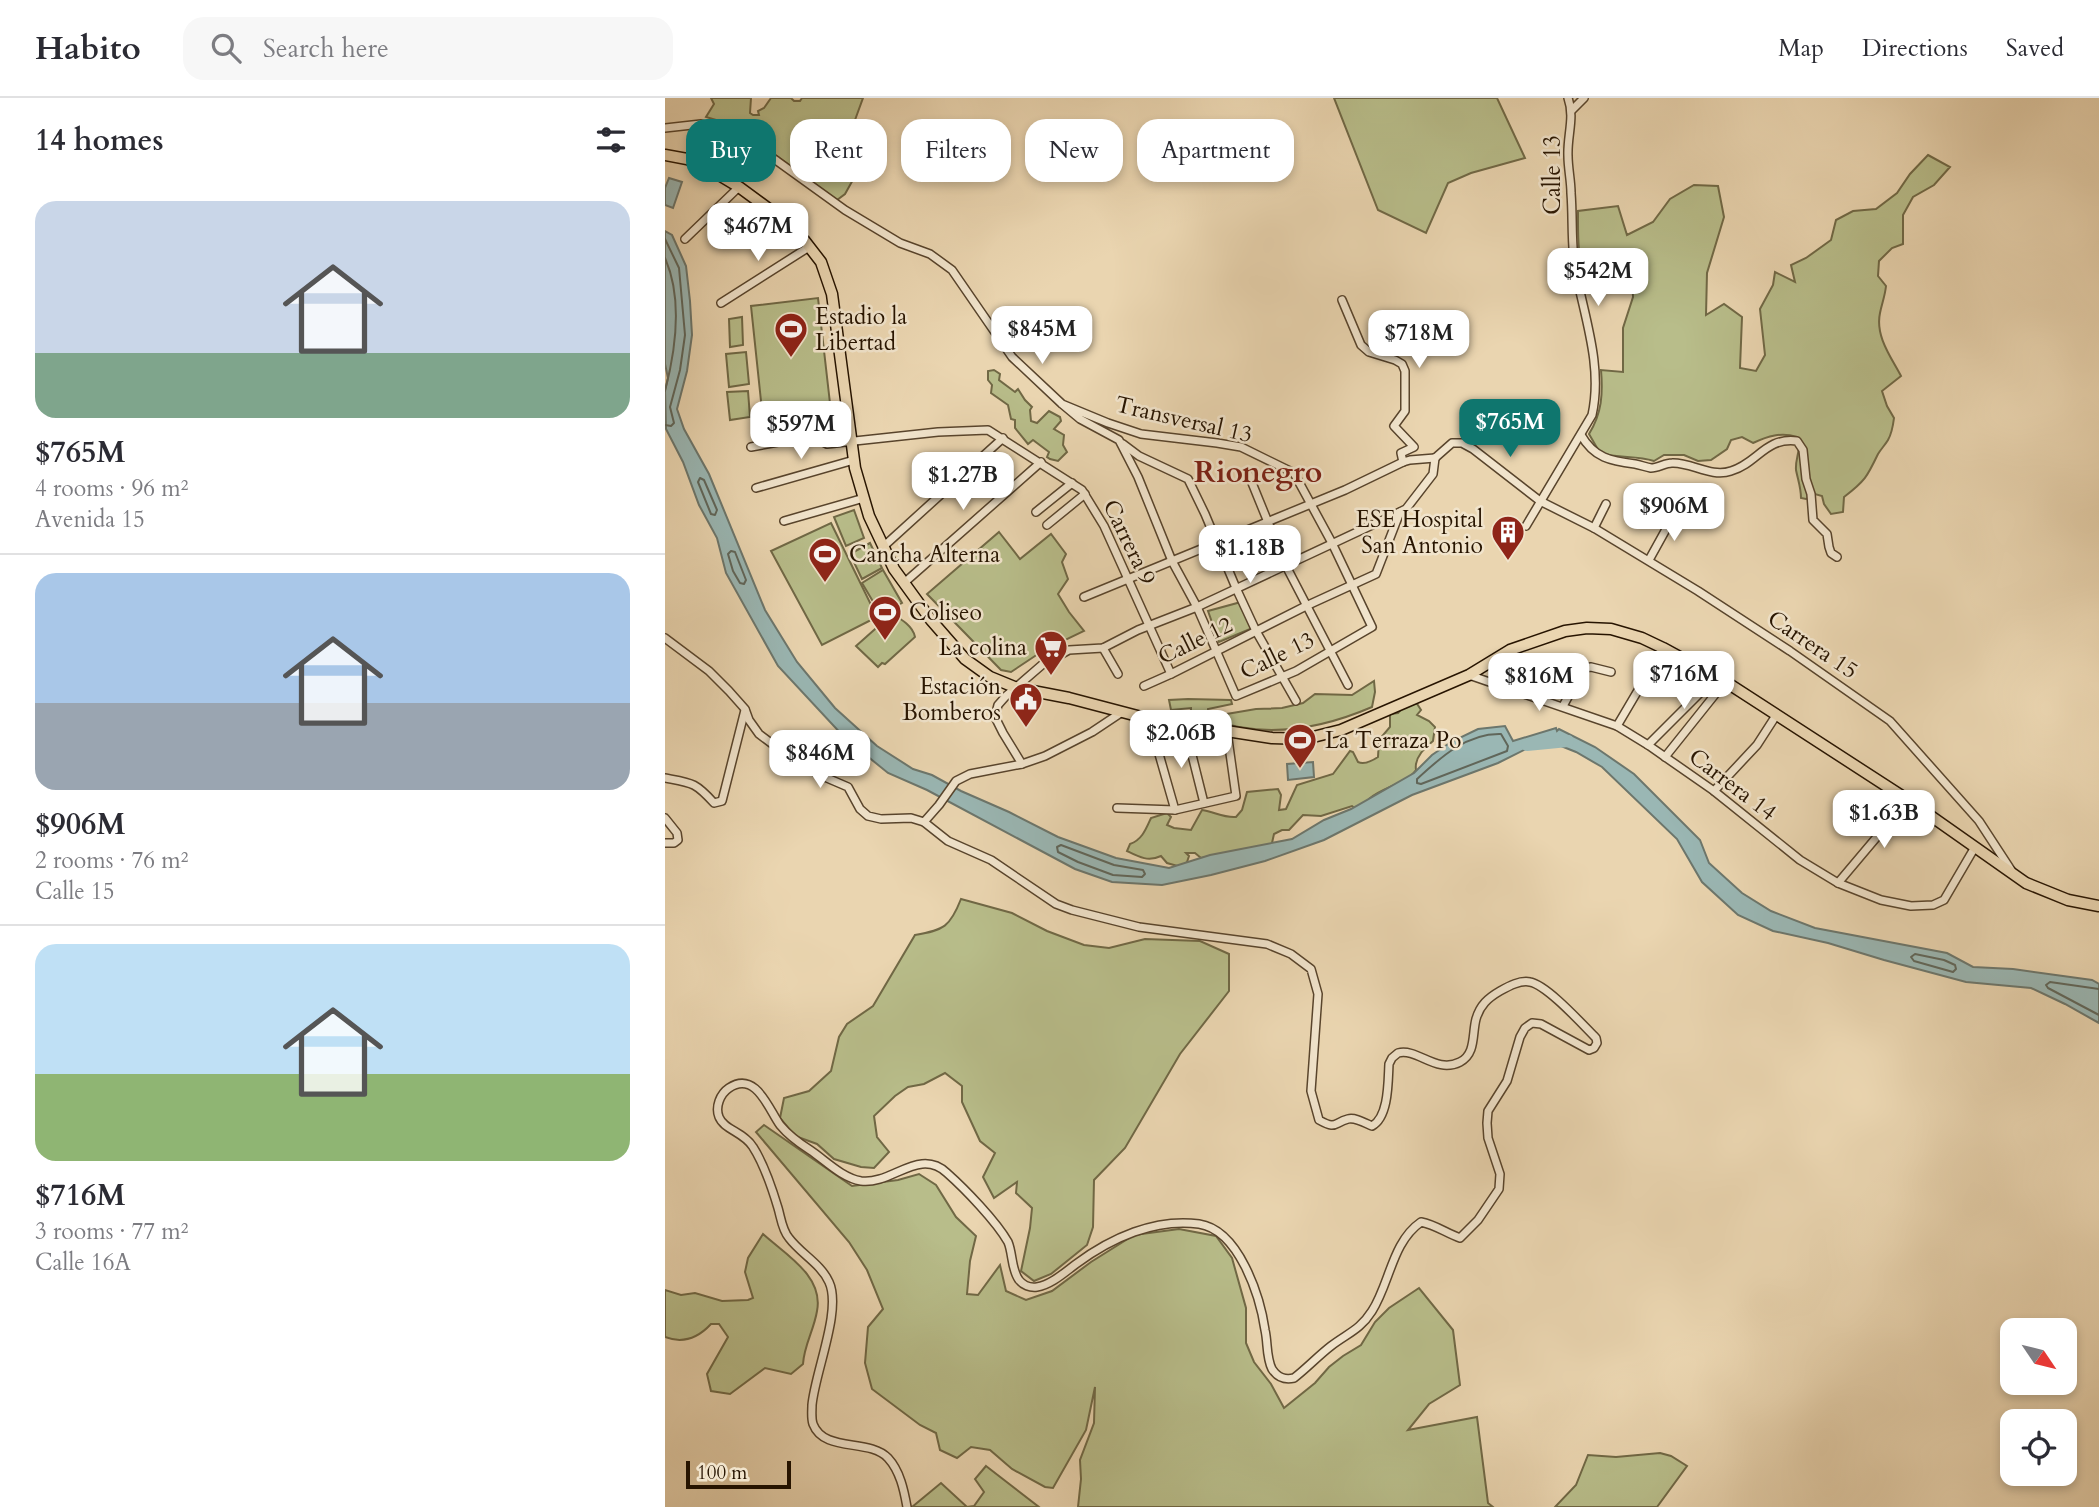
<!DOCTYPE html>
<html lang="en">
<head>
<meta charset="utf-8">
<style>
	:root { --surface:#fff; --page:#f7f7f7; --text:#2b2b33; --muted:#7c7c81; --line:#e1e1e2; --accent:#0f766e }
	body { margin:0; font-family:Cardo,serif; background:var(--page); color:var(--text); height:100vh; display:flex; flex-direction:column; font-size:26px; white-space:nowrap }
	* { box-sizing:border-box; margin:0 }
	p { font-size:23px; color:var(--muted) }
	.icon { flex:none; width:38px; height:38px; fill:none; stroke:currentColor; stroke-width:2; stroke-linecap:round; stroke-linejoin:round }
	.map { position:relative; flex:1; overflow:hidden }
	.panel { display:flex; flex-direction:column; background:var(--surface); width:665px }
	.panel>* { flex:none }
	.guide { position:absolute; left:21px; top:21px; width:665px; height:63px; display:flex; gap:14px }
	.needle { width:46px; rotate:125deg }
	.tools { position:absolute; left:1335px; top:1220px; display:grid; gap:14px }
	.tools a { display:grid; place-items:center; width:77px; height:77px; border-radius:14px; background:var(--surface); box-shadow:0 4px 10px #0003; font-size:35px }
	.scale { position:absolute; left:21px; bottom:18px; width:105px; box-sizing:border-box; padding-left:7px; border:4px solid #271400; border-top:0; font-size:19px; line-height:24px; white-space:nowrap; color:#271400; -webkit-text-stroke:5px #f1e4cc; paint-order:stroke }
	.price { position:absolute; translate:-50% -60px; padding:0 16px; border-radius:14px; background:#fff; color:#222; font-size:23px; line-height:46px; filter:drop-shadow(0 2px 4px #0008) }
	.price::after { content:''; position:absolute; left:50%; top:42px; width:21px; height:16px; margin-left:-10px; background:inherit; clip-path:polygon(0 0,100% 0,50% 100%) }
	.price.on { background:var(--accent); color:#fff }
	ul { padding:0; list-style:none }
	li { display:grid; align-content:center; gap:14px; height:371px; padding:0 35px }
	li+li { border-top:2px solid var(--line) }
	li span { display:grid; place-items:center; height:217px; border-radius:21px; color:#555 }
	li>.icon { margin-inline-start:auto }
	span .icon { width:126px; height:126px; fill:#fffc; stroke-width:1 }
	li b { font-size:30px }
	h2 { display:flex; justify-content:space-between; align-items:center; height:84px; padding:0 35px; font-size:30px }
	.pill { padding:0 24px; border-radius:21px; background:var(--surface); box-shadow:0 4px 10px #0003; font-size:24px; line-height:63px }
	.pill.on { background:var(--accent); color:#fff }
	header { display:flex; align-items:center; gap:42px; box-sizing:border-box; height:98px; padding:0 35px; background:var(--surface); border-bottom:2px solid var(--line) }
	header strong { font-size:33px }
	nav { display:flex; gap:38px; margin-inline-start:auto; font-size:24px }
	.search { width:490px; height:63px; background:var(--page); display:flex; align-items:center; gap:18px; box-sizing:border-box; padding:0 24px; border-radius:21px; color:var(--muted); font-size:26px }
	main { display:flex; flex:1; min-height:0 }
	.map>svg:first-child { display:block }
	.green { fill:#b8bd8a; stroke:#706845; stroke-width:2 }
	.water { fill:#9ab7b4; stroke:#6c766c; stroke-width:2 }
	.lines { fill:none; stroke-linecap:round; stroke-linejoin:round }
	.shore { stroke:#60665a; stroke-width:2 }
	.river { stroke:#9ab7b4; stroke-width:12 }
	.minor-casing { stroke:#58442c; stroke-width:10 }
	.highway-casing { stroke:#271400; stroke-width:13 }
	.minor { stroke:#f1e4cc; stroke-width:7 }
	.highway { stroke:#ead5b0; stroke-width:10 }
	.labels { text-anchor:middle; stroke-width:5; stroke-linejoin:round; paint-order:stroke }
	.street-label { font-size:23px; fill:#271400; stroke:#f1e4cc }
	.poi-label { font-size:23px; fill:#271400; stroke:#f1e4cc; text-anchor:start }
	.district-label { font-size:30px; font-weight:bold; fill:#7a1f14; stroke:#f1e4cc }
</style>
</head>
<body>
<header>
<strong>Habito</strong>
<div class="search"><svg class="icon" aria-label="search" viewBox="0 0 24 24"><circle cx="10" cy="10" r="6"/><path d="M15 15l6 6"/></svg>Search here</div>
<nav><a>Map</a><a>Directions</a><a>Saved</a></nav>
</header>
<main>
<section class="panel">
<h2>14 homes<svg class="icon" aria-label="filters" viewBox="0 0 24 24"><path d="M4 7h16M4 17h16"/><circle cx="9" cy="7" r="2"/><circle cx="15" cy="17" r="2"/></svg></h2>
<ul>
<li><span style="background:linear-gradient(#c9d6e8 70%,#7fa58c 0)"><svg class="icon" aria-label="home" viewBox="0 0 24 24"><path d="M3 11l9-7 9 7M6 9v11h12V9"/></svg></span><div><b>$765M</b><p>4 rooms · 96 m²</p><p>Avenida 15</p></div></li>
<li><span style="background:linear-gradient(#a9c7e8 60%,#9aa5b1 0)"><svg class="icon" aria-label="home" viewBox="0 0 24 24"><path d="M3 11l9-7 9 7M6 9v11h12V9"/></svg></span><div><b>$906M</b><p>2 rooms · 76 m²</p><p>Calle 15</p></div></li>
<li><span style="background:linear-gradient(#bfe0f5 60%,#8fb573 0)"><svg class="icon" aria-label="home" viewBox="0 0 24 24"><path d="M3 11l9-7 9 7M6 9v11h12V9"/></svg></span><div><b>$716M</b><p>3 rooms · 77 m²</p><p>Calle 16A</p></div></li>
</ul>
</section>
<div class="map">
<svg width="1434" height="1409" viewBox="0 0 1434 1409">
	<rect width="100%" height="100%" fill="#ead5b0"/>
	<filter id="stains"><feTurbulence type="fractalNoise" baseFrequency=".00286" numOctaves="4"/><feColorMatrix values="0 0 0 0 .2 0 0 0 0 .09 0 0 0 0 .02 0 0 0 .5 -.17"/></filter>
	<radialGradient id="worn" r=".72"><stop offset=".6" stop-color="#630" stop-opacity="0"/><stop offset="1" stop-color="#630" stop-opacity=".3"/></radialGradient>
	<g class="green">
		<polygon points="46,0 86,0 85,15 88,17 94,17 93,13 99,10 106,0 126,0 129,3 135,3 137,0 198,0 190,22 176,26 173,31 176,41 159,40 157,41 154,53 159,58 155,67 158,72 189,80 180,96 172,102 105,53 92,46 61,25 41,19 49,6"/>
		<polygon points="669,0 832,0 860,60 806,75 783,85 761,135 713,112"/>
		<path d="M1263,57l22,12 -16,18 -21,12 -10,18v29l-11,4 -13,13 -1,15 8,10c-1,10 -4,17 -6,27 -5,23 11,44 21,63l-19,15 5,15 7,12c-1,8 -2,15 -6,22 -3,5 -7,9 -10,14 -11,23 -13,27 -34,43l-1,15 -12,2 -7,-10 -2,-8 -7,-2 -9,5 -5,-1c0,-10 -3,-18 -5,-28 -1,-13 6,-20 1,-33 -16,-5 -29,-1 -44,6l-11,-6 -11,3 -4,9 -16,11 -13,1 -14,-6h-20l-10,6c-19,-6 -34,-2 -54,-8l-11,-19c13,-21 14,-40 12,-64l22,2v-44l10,-31 -1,-21 -45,6c-10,-24 -9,-46 -9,-71l40,-5 9,29 26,-13 17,-23 24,-14 24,1 6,31 -17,56 -1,42 18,-11 18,13 -2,51 16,3 9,-16 -5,-46 13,-24 2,-13 20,10 -4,-17 15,-7 25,-18 5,-20 17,-9 23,-2 21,-16 13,-19z"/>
		<polygon points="153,200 166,314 98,322 86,208"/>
		<polygon points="77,219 78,247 65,249 64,221"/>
		<polygon points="81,254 84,286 64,289 61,256"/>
		<polygon points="329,272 335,276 334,282 350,294 353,291 360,302 367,309 365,312 366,323 372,325 384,313 395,319 396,323 389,331 399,337 398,347 402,354 393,363 385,361 382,359 384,354 368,342 363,346 350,330 350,322 346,321 343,307 326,295 327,287 323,282 323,273"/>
		<polygon points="83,293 85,319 65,322 62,294"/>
		<polygon points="189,412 199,440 181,448 169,419"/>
		<polygon points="166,425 212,519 157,547 106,453"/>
		<polygon points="334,434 355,461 386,436 401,456 397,464 403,481 393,496 404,514 419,533 379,552 346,574 336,572 262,496"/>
		<polygon points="205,445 217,470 197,481 185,456"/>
		<polygon points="218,472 237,505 216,517 197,485"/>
		<polygon points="576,504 590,529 554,544 543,513"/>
		<path d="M227,516c9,5 21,12 23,23l-30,27 -3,-1 -4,4 -22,-21z"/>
		<path d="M709,583l1,11 -3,15c-51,22 -106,32 -160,13l3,-4 41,-7 26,-1 21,-5 12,-9 37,1z"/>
		<polygon points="523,601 566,602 567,606 543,611 543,622 535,626 526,619 526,610 506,612 504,602"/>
		<path d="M749,601l7,11 -4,5 12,6 6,6 -2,14c-9,7 -19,17 -17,29 -11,15 -34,17 -47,29v6l-12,5 -5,-4 -31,10 -18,-1 -14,15h-7l-8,4 -2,9 -5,7 -66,8 -6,-5h-9l3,3 -2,6 -6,5 -14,-4 -6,-7c-13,6 -22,1 -34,-5l3,-7c12,-4 16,-15 21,-26l16,-5 4,4 -4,8 7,3 17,2 11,-20c13,2 21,8 34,7l6,-7 5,-18 31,-3 3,6 -2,15 7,-1 11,-24 36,-11 17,-23 3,1 5,10c7,3 14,-1 20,-5l1,-17 11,-13v-13l8,-1 7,-8z"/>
		<path d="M296,801l51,14 35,18 37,14 25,3 36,-9 55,2 29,13v37l-49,63 -55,94 -31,32 -1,47 -6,18 -36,29 -17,7 -13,-10 9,-43 2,-20 -16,-15 1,-11 -23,16 -11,-21 12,-24 -15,-12 -18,-39v-16l-17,-13 -21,11 -16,3 -13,9 -21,20 3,21 12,15 -15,16 -13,-1 -27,-8 -17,-15 -22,-8 -15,-18 4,-20 25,-7 22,-20 8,-34 8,-13 26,-18 42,-71c29,-5 35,-8 46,-36z"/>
		<polygon points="99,1027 187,1088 233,1082 254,1076 271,1087 291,1119 311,1138 305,1163 302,1196 313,1197 335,1167 341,1193 361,1202 387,1193 426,1164 469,1137 514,1131 551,1138 567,1160 581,1210 581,1245 589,1264 606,1286 619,1310 650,1285 664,1269 678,1258 696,1247 710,1224 724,1210 754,1190 788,1232 795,1287 764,1306 743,1332 812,1319 823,1405 828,1409 413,1409 416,1381 415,1362 429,1325 430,1289 421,1332 388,1390 380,1389 347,1371 325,1352 306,1349 292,1360 275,1352 271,1335 255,1327 207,1291 200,1265 203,1229 218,1211 202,1172 184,1144 91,1034"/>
		<path d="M98,1136c22,20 61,42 54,77 -3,19 -13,34 -14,53l-12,10 -26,-6 -35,26 -19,-3 -4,-17 21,-37 -9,-13h-8c-13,14 -28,20 -46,13v-47l16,5 14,-2 27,8 26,-1 5,-2 -8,-26 3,-14z"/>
		<polygon points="995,1355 1006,1358 1022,1368 992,1409 890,1409 911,1387 923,1357 951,1359"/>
		<polygon points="321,1368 374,1409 247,1409 276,1385 302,1409 309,1408 319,1394 310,1381"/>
	</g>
	<g class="water">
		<polygon points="4,80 17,84 8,110 0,107 0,90"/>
		<polygon points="0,133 7,137 21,168 25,203 27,237 22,273 12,311 19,331 44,376 100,512 132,564 170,610 212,648 248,671 267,677 296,693 344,714 393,739 451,760 504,770 545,757 627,741 659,722 686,711 749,675 767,657 786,644 813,631 840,628 848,643 891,630 892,633 894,631 930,649 969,676 1035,742 1044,765 1077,795 1106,813 1150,830 1282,855 1308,869 1348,871 1427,882 1434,886 1434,925 1400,906 1366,890 1301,884 1219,862 1163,845 1108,833 1073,817 1037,784 1012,741 937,669 911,654 886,644 869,647 833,665 747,697 659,742 600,763 546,777 497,787 447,784 410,771 262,692 223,675 180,640 113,568 61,475 52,440 34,407 18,364 1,331 0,292 3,280 0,266"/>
		<polygon points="648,664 649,679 623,682 622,666"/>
	</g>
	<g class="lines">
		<g class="shore">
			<polyline points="0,141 14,170 20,237 15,272 5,309 9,325 6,328 0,327"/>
			<path d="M0,160c18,41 11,91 0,133"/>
			<polygon points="35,380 39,382 52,412 50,417 46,416 33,384"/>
			<polygon points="66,453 70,454 81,482 79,486 75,485 68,473 63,456"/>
			<path d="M836,636l7,12 -1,5 -86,33 -4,-1v-4c24,-22 50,-46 84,-45z"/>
			<polygon points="396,747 449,767 478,772 480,776 477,779 448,777 413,764 393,754 392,749"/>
			<polygon points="1250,856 1279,862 1290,867 1291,871 1288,874 1249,863 1246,859"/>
			<polyline points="1434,891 1385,884 1381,887 1383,890 1434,917"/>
		</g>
		<polyline class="river" points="862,647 903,643"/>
		<defs>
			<g id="minor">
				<polyline points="907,12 919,0"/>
				<polyline points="0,30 36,26 68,34 112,63 180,112 235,145 265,156 287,172 347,259 397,306 415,321 454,342 473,379 507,463 532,509 571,598 631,573 707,529 667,445 629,375 576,349 552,345 476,336 443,325 397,306"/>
				<polyline points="20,141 74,89"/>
				<polyline points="677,202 696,247 704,254 730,262 737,266 740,273 740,313 729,328 749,349 736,355 738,364"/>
				<polyline points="56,205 144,149"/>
				<path d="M916,337c13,23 30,26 54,29 5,1 11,3 16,4 7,0 14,-5 21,-5 19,-1 39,15 59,8 27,-8 34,-34 66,-30l6,9 3,29 5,15 2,26 14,14 2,13 2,6 6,4"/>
				<polyline points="458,346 474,358 523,381 540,416 571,490 591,533 631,603"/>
				<polyline points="86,349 147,338 162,346 273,334 323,332 417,392 439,428 506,576"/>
				<polyline points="770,360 787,345 797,345 808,351 875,403 929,430 1033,493 1125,553 1225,623 1314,723 1346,772"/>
				<polyline points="583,375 620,466 683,587"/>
				<polyline points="91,390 189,362"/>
				<polyline points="371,414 407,385"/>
				<polyline points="119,423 199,400"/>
				<polyline points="382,427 420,396"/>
				<path d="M861,428l66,-111c11,-49 -8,-99 -17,-147 -4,-25 -2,-50 -4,-75 0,-12 -3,-25 -3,-37 -1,-20 7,-39 0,-58"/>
				<polyline points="929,430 941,406"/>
				<polyline points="218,449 338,340"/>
				<polyline points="984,462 1010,415"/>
				<polyline points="239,485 376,364"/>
				<polyline points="419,499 680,392 738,364 745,362 770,360"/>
				<path d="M0,540l44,33 20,20 16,18 4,11 10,14 24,18 37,23 28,12 12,22 8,7 13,3 30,-1 13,4 24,19 43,19 65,44 16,6 67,17 128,17 24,10 20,15 7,25 -7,97 8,29c18,10 14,3 29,-1 7,-2 17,4 24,7 17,-9 16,-45 17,-62l3,-6 6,-5c20,-5 38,21 62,9 16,-8 12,-28 16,-43 4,-14 12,-21 24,-28 9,-5 20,-11 30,-9 17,3 52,42 66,56l1,5 -3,5 -5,2 -48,-26 -9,-1 -7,5 -5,9 -13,44 -19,30 -1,12 1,15 12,36 -1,15 -21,31 -18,18c-14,-5 -24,-13 -39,-16 -29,20 -31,61 -49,89 -12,19 -24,22 -41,35 -13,10 -24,22 -37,32 -9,2 -16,0 -22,-9 -6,-12 -4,-26 -7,-39 -5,-34 -26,-100 -66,-106 -44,-6 -88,14 -123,40 -11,8 -25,21 -39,23 -7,1 -14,-2 -18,-7 -8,-11 -6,-26 -11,-38 -12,-21 -43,-53 -61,-69 -28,-26 -55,12 -86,8 -19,-3 -36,-21 -51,-31 -11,-7 -21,-14 -30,-25 -11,-15 -24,-55 -51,-37 -9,6 -14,19 -10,29 5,13 25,15 34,30 11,17 19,41 25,61 3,10 4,22 11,30 12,16 32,26 40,44 13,28 -14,90 -17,123 0,6 -1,13 1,19 11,29 56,14 75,34 12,13 16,32 19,49"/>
				<polyline points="438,550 453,576"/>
				<polyline points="804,577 952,628 983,647 1049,693 1135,762 1173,785 1216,802 1246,808 1268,807 1279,802 1310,749"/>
				<polyline points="479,588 506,576 641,508 711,476 735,414"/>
				<polyline points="898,608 919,570 926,569 946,574"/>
				<polyline points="484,621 510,712"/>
				<polyline points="952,628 998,550"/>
				<polyline points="490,641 521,633 539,705"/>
				<polyline points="983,647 1041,589 1048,577"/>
				<polyline points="1000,659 1060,584"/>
				<polyline points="357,666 338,635 330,619 333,607 341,598 378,566 404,552 438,550 473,532 532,509 735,414 741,411 768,376 770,360"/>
				<path d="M0,680c27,5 30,4 49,25l8,-2 23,-91"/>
				<polyline points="1049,693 1092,647 1112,616"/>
				<polyline points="452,710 510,712 571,698 562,634 523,644"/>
				<polyline points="0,720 12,735 13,742 9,745 0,745"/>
				<polyline points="259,724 274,707 291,683 305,676 357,666 380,658 427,634 457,614"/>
				<polyline points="1173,785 1243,702"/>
			</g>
			<polyline id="highway" points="0,57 22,61 39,68 74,89 108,114 139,142 156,164 167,196 190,370 204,418 229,471 266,522 300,561 325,579 352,590 404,600 484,621 607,640 640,641 676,632 804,577 845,552 900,533 922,530 946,531 977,540 998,550 1064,586 1243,702 1361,785 1403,802 1434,808"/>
		</defs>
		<use href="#minor" class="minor-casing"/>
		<use href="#highway" class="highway-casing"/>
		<use href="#minor" class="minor"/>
		<use href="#highway" class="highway"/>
	</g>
	<defs>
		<symbol id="stadium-pin" viewBox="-11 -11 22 30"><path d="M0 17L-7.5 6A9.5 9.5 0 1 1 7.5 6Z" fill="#8f2418" stroke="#f1e4cc"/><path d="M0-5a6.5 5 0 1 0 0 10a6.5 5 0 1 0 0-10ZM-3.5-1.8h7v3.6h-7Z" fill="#fff"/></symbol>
		<symbol id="building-pin" viewBox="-11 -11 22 30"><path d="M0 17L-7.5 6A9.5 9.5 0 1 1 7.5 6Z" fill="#8f2418" stroke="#f1e4cc"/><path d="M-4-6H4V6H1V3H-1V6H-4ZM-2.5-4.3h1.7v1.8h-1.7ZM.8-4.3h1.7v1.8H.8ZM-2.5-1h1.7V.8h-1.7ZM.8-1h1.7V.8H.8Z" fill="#fff"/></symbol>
		<symbol id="supermarket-pin" viewBox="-11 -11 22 30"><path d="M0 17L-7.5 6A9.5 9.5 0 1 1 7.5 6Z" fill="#8f2418" stroke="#f1e4cc"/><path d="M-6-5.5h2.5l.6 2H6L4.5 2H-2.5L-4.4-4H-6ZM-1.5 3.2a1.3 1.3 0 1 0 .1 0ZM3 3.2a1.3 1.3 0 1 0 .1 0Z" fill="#fff"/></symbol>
		<symbol id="civic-pin" viewBox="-11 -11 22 30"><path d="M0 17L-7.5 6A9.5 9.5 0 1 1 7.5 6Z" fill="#8f2418" stroke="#f1e4cc"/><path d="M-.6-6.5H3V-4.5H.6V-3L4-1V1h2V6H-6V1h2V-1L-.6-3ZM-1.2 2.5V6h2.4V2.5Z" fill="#fff"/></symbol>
	</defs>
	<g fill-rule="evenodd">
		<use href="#stadium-pin" x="107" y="212" width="38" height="52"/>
		<use href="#building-pin" x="824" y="415" width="38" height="52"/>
		<use href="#stadium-pin" x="141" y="437" width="38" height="52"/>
		<use href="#stadium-pin" x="201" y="495" width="38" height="52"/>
		<use href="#supermarket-pin" x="367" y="530" width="38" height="52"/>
		<use href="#civic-pin" x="342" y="582" width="38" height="52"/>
		<use href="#stadium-pin" x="616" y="623" width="38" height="52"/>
	</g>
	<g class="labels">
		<g class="street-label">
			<text transform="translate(887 77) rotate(-90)" y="8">Calle 13</text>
			<text transform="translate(519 321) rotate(13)" y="8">Transversal 13</text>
			<text transform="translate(465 444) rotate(64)" y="8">Carrera 9</text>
			<text transform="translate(530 542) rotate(-26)" y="8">Calle 12</text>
			<text transform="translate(1148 546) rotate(34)" y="8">Carrera 15</text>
			<text transform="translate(612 557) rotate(-26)" y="8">Calle 13</text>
			<text transform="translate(1068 686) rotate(37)" y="8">Carrera 14</text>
		</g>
		<g class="poi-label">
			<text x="150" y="226">Estadio la<tspan x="150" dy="26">Libertad</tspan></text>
			<text x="818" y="429" text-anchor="end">ESE Hospital<tspan x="818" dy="26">San Antonio</tspan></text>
			<text x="184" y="464">Cancha Alterna</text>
			<text x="244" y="522">Coliseo</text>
			<text x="362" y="557" text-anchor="end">La colina</text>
			<text x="336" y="596" text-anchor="end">Estación<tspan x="336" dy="26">Bomberos</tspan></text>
			<text x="660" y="650">La Terraza Po</text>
		</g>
		<g class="district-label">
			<text x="593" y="384">Rionegro</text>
		</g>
	</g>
	<rect width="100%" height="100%" filter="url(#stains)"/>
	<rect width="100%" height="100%" fill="url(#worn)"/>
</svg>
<div class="tools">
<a><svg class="needle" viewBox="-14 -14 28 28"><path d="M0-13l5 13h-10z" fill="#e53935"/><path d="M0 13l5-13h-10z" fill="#7c7c81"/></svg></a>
<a><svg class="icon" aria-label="locate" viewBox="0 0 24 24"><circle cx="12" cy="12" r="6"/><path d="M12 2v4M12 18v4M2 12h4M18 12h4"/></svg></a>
</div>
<div class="scale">100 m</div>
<b class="price" style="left:93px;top:165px">$467M</b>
<b class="price" style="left:933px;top:210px">$542M</b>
<b class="price" style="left:377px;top:268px">$845M</b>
<b class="price" style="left:754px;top:272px">$718M</b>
<b class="price on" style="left:845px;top:361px">$765M</b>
<b class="price" style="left:136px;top:363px">$597M</b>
<b class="price" style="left:298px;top:414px">$1.27B</b>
<b class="price" style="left:1009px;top:445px">$906M</b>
<b class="price" style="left:585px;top:487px">$1.18B</b>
<b class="price" style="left:1019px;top:613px">$716M</b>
<b class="price" style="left:874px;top:615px">$816M</b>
<b class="price" style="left:516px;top:672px">$2.06B</b>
<b class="price" style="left:155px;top:692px">$846M</b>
<b class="price" style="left:1219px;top:752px">$1.63B</b>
<div class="guide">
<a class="pill on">Buy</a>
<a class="pill">Rent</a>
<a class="pill">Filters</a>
<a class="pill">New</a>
<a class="pill">Apartment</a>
</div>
</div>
</main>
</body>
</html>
